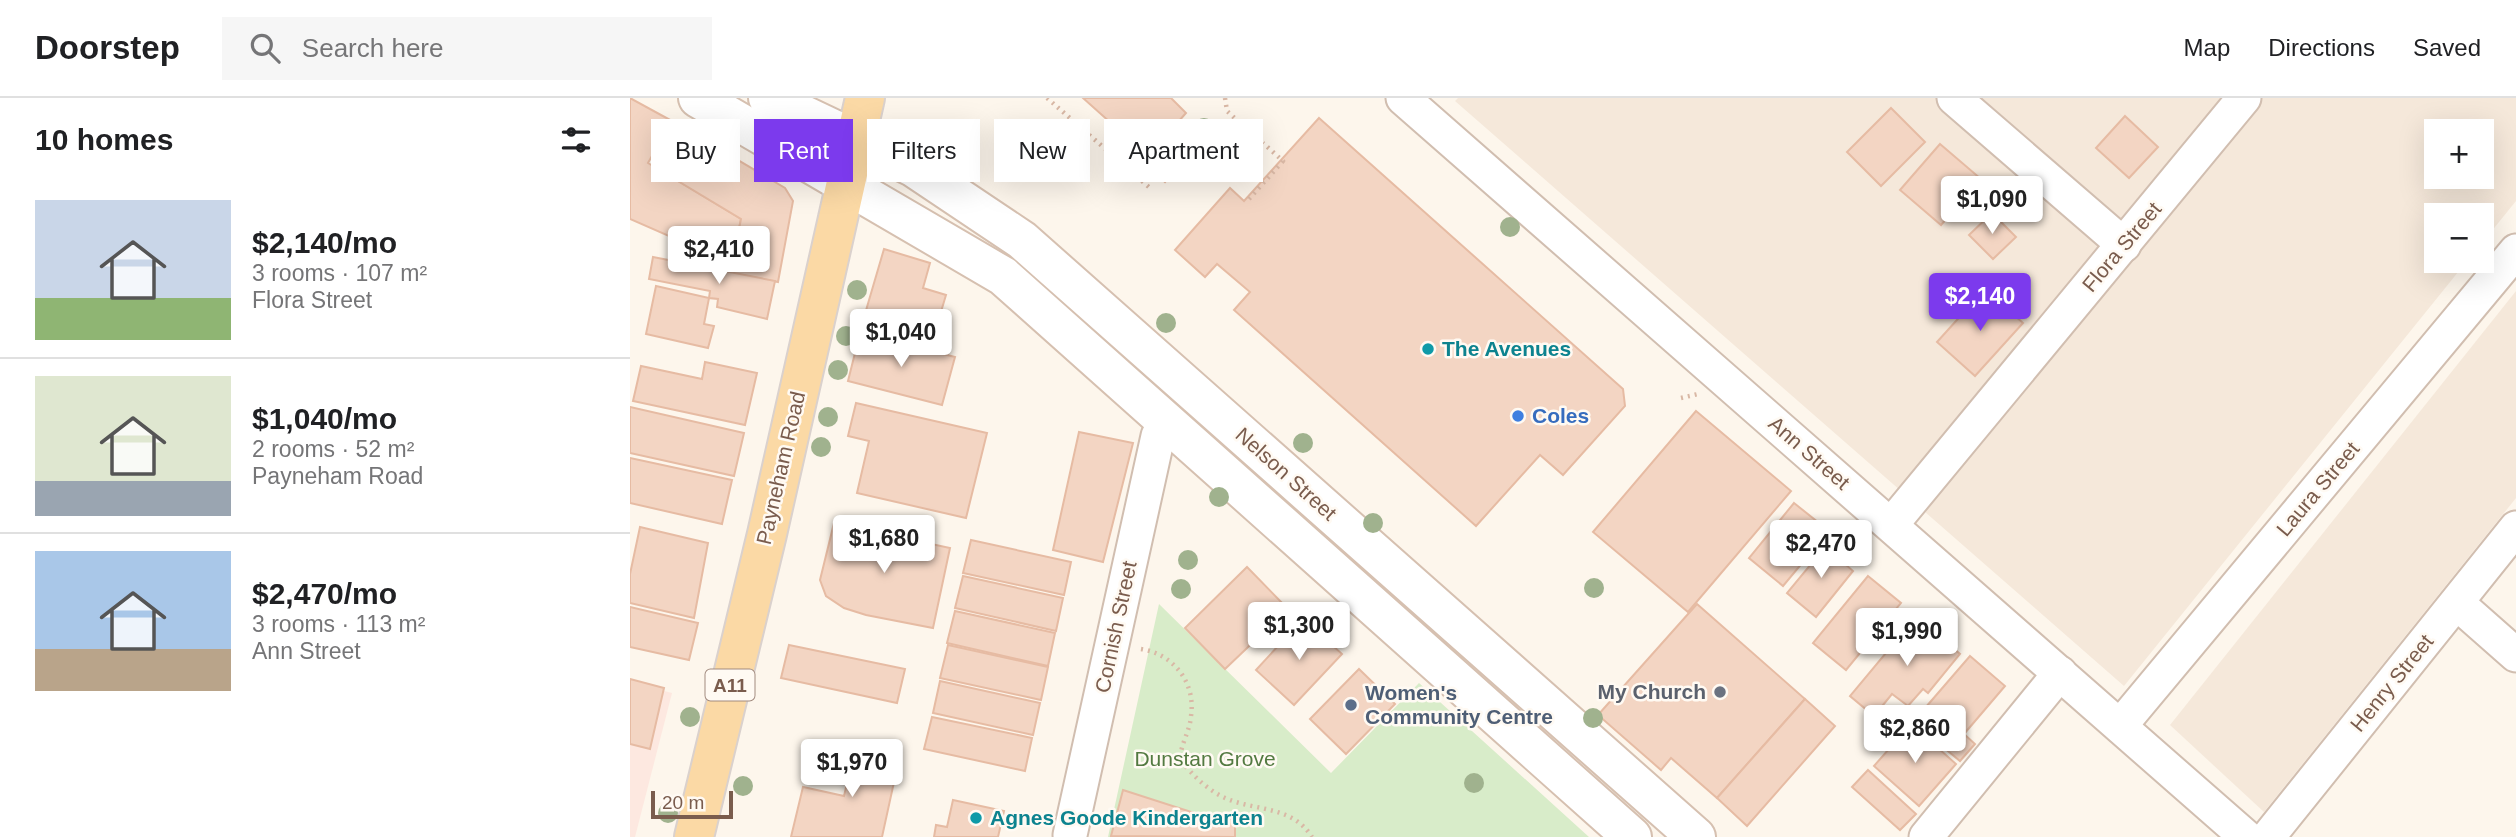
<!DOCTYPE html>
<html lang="en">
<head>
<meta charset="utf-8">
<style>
	:root { --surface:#fff; --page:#f6f6f6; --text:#202124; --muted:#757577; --line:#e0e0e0; --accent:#7c3aed }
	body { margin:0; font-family:Helvetica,sans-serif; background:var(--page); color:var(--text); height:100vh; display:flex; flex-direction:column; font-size:26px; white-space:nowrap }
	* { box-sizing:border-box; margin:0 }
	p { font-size:23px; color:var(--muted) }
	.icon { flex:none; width:38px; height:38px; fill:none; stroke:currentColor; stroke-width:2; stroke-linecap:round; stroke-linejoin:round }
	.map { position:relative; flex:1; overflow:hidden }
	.sheet { display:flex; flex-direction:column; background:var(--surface); width:630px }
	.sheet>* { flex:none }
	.hud { position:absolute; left:21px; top:21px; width:665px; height:63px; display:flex; gap:14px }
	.controls { position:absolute; left:1794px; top:21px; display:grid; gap:14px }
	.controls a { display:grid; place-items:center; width:70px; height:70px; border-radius:0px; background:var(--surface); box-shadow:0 7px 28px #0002; font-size:35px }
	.scale { position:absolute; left:21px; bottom:18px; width:82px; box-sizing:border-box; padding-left:7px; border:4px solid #7a5c4d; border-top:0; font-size:19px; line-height:24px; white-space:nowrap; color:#7a5c4d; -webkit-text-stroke:5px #fffaf3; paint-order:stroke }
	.price { position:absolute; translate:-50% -60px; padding:0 16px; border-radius:7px; background:#fff; color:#222; font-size:23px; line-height:46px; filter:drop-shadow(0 2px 4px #0008) }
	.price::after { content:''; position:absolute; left:50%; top:42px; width:21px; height:16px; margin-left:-10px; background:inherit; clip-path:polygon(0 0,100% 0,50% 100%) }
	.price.active { background:var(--accent); color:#fff }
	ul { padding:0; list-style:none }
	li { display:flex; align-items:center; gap:21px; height:175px; padding:0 35px }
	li+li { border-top:2px solid var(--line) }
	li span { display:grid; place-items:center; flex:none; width:196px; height:140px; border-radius:0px; color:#555 }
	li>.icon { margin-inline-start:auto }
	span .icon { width:84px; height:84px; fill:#fffc; stroke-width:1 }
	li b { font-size:30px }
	h2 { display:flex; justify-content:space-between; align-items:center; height:84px; padding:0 35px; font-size:30px }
	.tag { padding:0 24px; border-radius:0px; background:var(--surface); box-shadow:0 7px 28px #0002; font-size:24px; line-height:63px }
	.tag.active { background:var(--accent); color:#fff }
	header { display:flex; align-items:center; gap:42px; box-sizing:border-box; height:98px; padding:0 35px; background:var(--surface); border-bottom:2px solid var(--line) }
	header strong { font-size:33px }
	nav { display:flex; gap:38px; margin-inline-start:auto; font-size:24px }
	.search { width:490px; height:63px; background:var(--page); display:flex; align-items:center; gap:18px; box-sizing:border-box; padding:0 24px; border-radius:0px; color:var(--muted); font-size:26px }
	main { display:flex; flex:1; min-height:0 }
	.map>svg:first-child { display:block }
	.residential { fill:#f5e8da; fill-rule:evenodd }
	.commercial { fill:#fde8e0 }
	.green { fill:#d8ecc9 }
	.building { fill:#f3d5c3; stroke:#e6bba3; stroke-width:2 }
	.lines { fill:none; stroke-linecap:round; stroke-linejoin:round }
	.minor-casing { stroke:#d1beb0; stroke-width:37 }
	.secondary-casing { stroke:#d6c0b0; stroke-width:42 }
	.primary-casing { stroke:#dad1cd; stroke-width:42 }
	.path { stroke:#d9b8a5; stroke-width:4.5; stroke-dasharray:2 5; stroke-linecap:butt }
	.minor { stroke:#fff; stroke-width:33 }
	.secondary { stroke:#fff; stroke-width:38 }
	.primary { stroke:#fbd9a5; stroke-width:38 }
	.tree { fill:#a0b28e }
	.culture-dot { fill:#0f9aa8; stroke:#fffaf3; stroke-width:2.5 }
	.shop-dot { fill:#3f7fe0; stroke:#fffaf3; stroke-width:2.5 }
	.worship-dot { fill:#6b7280; stroke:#fffaf3; stroke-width:2.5 }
	.service-dot { fill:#5c6f8a; stroke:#fffaf3; stroke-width:2.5 }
	.labels { text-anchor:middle; stroke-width:5; stroke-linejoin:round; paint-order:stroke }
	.shield { fill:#fffaf3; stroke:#a28b7f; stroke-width:2 }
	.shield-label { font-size:19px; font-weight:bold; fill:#7a5c4d }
	.street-label { font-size:21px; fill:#7a5c4d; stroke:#fffaf3 }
	.culture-label { font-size:21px; font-weight:bold; fill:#0d838f; stroke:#fffaf3; text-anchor:start }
	.shop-label { font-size:21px; font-weight:bold; fill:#366cbe; stroke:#fffaf3; text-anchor:start }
	.worship-label { font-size:21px; font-weight:bold; fill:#5b616d; stroke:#fffaf3; text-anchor:end }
	.service-label { font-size:21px; font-weight:bold; fill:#4e5e75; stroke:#fffaf3; text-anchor:start }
	.park-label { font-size:21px; fill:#537a41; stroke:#fffaf3 }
</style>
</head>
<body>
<header>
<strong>Doorstep</strong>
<div class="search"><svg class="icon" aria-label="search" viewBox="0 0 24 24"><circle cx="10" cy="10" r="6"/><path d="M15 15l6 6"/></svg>Search here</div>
<nav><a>Map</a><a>Directions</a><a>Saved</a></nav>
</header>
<main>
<section class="sheet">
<h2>10 homes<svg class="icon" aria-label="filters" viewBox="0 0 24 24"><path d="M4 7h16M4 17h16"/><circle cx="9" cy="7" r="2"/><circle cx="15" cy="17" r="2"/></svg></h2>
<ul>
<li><span style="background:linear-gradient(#c9d6e8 70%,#8fb573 0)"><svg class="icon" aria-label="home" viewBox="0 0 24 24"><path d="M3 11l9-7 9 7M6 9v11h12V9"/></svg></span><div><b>$2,140/mo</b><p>3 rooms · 107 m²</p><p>Flora Street</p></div></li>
<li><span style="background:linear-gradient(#dfe7d0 75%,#9aa5b1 0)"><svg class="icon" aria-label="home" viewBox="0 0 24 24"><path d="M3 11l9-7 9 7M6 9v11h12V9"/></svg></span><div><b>$1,040/mo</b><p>2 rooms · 52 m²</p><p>Payneham Road</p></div></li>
<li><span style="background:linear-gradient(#a9c7e8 70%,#b9a48a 0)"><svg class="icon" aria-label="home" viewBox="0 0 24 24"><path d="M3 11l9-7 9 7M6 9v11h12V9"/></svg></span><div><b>$2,470/mo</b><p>3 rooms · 113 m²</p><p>Ann Street</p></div></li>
</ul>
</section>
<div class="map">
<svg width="1886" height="739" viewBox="0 0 1886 739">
	<rect width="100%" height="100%" fill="#fdf6ec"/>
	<g class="residential">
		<path d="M828,0h1058v103l-34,42v-28h-46v46h31l-343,425 -669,-585zM1806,33h46v46h-46z"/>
		<polygon points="1886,193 1886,400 1634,714 1540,627"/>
	</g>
	<polygon class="commercial" points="0,584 42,595 5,739 0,739"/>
	<polygon class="green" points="529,506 701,675 789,585 959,739 478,739"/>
	<g class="building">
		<polygon points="0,0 42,23 18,65 111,121 100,175 59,166 62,148 0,121"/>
		<polygon points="453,0 541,0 556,15 541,32 564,52 535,84 515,66 506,76 476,50 491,34"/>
		<polygon points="1261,10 1295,44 1251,88 1217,54"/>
		<polygon points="1495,18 1528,49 1499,80 1466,50"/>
		<polygon points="689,20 993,291 995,308 933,377 910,357 846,428 604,212 620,194 587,166 575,179 545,152 600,90 614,103"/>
		<polygon points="59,33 155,90 163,103 148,184 100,175 111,121 33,74"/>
		<polygon points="1310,46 1351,81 1311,127 1270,92"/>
		<polygon points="1362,115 1386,139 1363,161 1339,137"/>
		<polygon points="254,151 300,165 293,190 316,197 301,247 232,226"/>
		<polygon points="23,159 145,183 137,221 87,209 88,201 79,200 80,193 19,181"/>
		<polygon points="26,188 79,200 74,226 84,228 78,250 16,236"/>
		<polygon points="1355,191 1393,225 1345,278 1307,244"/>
		<polygon points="230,235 325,259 312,307 218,283"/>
		<polygon points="75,264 127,275 115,327 3,303 11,268 72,281"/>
		<polygon points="226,305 357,335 336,420 227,395 239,343 218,338"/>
		<polygon points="0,309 114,335 104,378 0,355"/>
		<polygon points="1066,313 1161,393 1058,514 963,434"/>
		<polygon points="449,334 503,345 473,464 423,452"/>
		<polygon points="0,360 102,382 92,426 0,405"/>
		<polygon points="1164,405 1199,433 1153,488 1119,460"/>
		<polygon points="204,425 320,450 303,530 236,517 214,510 196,498 190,482"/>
		<polygon points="10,429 78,445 64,520 0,505 0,476"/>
		<polygon points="341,442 441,464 434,497 333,475"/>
		<polygon points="1201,442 1213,452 1207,459 1223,473 1186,519 1157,495"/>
		<polygon points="617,469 658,511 595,571 555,530"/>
		<polygon points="333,478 433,500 426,533 325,510"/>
		<polygon points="1238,478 1271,505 1216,572 1183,545"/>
		<polygon points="1067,506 1175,601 1087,700 1041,660 1031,672 968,617"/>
		<polygon points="0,509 68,525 59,562 0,549"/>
		<polygon points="325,513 425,535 418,568 317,545"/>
		<polygon points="1286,519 1330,556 1298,595 1293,591 1278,608 1262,596 1244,618 1220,598"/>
		<polygon points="673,521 712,556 664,607 626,572"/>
		<polygon points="159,547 275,571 267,605 151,580"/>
		<polygon points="318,547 418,569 411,602 310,580"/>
		<polygon points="1340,558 1375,588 1334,636 1345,646 1330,663 1283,624"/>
		<polygon points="729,571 765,606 716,656 680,621"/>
		<polygon points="0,581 34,590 20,651 0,646"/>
		<polygon points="310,583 410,605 403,637 303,615"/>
		<polygon points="1175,601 1205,628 1117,728 1087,700"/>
		<polygon points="302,619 402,640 395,673 294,651"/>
		<polygon points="1281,626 1326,666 1289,708 1244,668"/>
		<polygon points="227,643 271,652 252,739 161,739 173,689 214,698"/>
		<polygon points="1238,672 1286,716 1270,732 1222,689"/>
		<polygon points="493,692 589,723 605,720 605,739 481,738"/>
		<polygon points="323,702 374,713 368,739 304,739 306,727 317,729"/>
	</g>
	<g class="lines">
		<defs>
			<g id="minor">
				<polyline points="773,0 1616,739"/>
				<polyline points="1324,0 1494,147"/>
				<polyline points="1261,427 1614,0"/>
				<polyline points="1827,505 1886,557"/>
				<polyline points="1490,628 1886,153"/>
				<polyline points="440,737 528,338 536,324"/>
				<polyline points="1296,739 1430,575"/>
				<polyline points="1638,739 1886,430"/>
			</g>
			<g id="secondary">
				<polyline points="68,0 373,178 1002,739"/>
				<polyline points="138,0 283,69 392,142 1066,739"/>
			</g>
			<polyline id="primary" points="64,739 137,436 235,0"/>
		</defs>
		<use href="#minor" class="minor-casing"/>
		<use href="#secondary" class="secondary-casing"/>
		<use href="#primary" class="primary-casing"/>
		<g class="path">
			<polyline points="417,0 520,90"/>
			<polyline points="595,0 597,13 610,25"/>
			<polyline points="619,101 653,63 633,45"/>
			<polyline points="1051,300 1068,296"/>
			<path d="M511,551c32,5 55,33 50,67 -1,15 -10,27 -11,43 13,17 29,33 50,41 30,11 63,7 82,37"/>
		</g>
		<use href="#minor" class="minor"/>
		<use href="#secondary" class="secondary"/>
		<use href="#primary" class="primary"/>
	</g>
	<g class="tree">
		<circle cx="574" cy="30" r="10"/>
		<circle cx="880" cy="129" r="10"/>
		<circle cx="227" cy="192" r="10"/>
		<circle cx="536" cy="225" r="10"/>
		<circle cx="216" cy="238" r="10"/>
		<circle cx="208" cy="272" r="10"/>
		<circle cx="198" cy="319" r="10"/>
		<circle cx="673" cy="345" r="10"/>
		<circle cx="191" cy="349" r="10"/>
		<circle cx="589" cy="399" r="10"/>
		<circle cx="743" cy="425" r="10"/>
		<circle cx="558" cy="462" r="10"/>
		<circle cx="964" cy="490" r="10"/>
		<circle cx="551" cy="491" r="10"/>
		<circle cx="60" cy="619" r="10"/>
		<circle cx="963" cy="620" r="10"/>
		<circle cx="844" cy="685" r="10"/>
		<circle cx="113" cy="688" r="10"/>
		<circle cx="38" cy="715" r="10"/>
	</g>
	<g class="culture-dot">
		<circle cx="798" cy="251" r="7"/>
		<circle cx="346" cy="720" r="7"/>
	</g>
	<circle class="shop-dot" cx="888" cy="318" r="7"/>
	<circle class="worship-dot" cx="1090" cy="594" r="7"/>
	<circle class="service-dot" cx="721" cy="607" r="7"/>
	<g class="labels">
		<rect class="shield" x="75.5" y="571.5" width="49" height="31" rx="5"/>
		<g class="shield-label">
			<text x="100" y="594">A11</text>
		</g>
		<g class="street-label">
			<text transform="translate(1492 149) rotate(-50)" y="7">Flora Street</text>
			<text transform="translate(1179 355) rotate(41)" y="7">Ann Street</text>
			<text transform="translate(151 370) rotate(-77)" y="7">Payneham Road</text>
			<text transform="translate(656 376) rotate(42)" y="7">Nelson Street</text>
			<text transform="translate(1688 391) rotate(-50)" y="7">Laura Street</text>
			<text transform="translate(486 529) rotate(-78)" y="7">Cornish Street</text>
			<text transform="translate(1762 585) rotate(-51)" y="7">Henry Street</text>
		</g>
		<g class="culture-label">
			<text x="812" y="258">The Avenues</text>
			<text x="360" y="727">Agnes Goode Kindergarten</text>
		</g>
		<g class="shop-label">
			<text x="902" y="325">Coles</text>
		</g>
		<g class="worship-label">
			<text x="1076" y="601">My Church</text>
		</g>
		<g class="service-label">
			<text x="735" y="602">Women's<tspan x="735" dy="24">Community Centre</tspan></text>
		</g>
		<g class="park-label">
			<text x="575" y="668">Dunstan Grove</text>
		</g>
	</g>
</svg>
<div class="controls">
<a>+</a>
<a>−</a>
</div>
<div class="scale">20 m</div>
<b class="price" style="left:1362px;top:138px">$1,090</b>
<b class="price" style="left:89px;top:188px">$2,410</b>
<b class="price active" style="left:1350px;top:235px">$2,140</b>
<b class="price" style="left:271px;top:271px">$1,040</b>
<b class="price" style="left:254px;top:477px">$1,680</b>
<b class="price" style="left:1191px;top:482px">$2,470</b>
<b class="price" style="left:669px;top:564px">$1,300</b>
<b class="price" style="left:1277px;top:570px">$1,990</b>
<b class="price" style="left:1285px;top:667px">$2,860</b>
<b class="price" style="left:222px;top:701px">$1,970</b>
<div class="hud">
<a class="tag">Buy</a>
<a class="tag active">Rent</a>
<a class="tag">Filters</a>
<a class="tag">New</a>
<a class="tag">Apartment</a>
</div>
</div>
</main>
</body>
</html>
